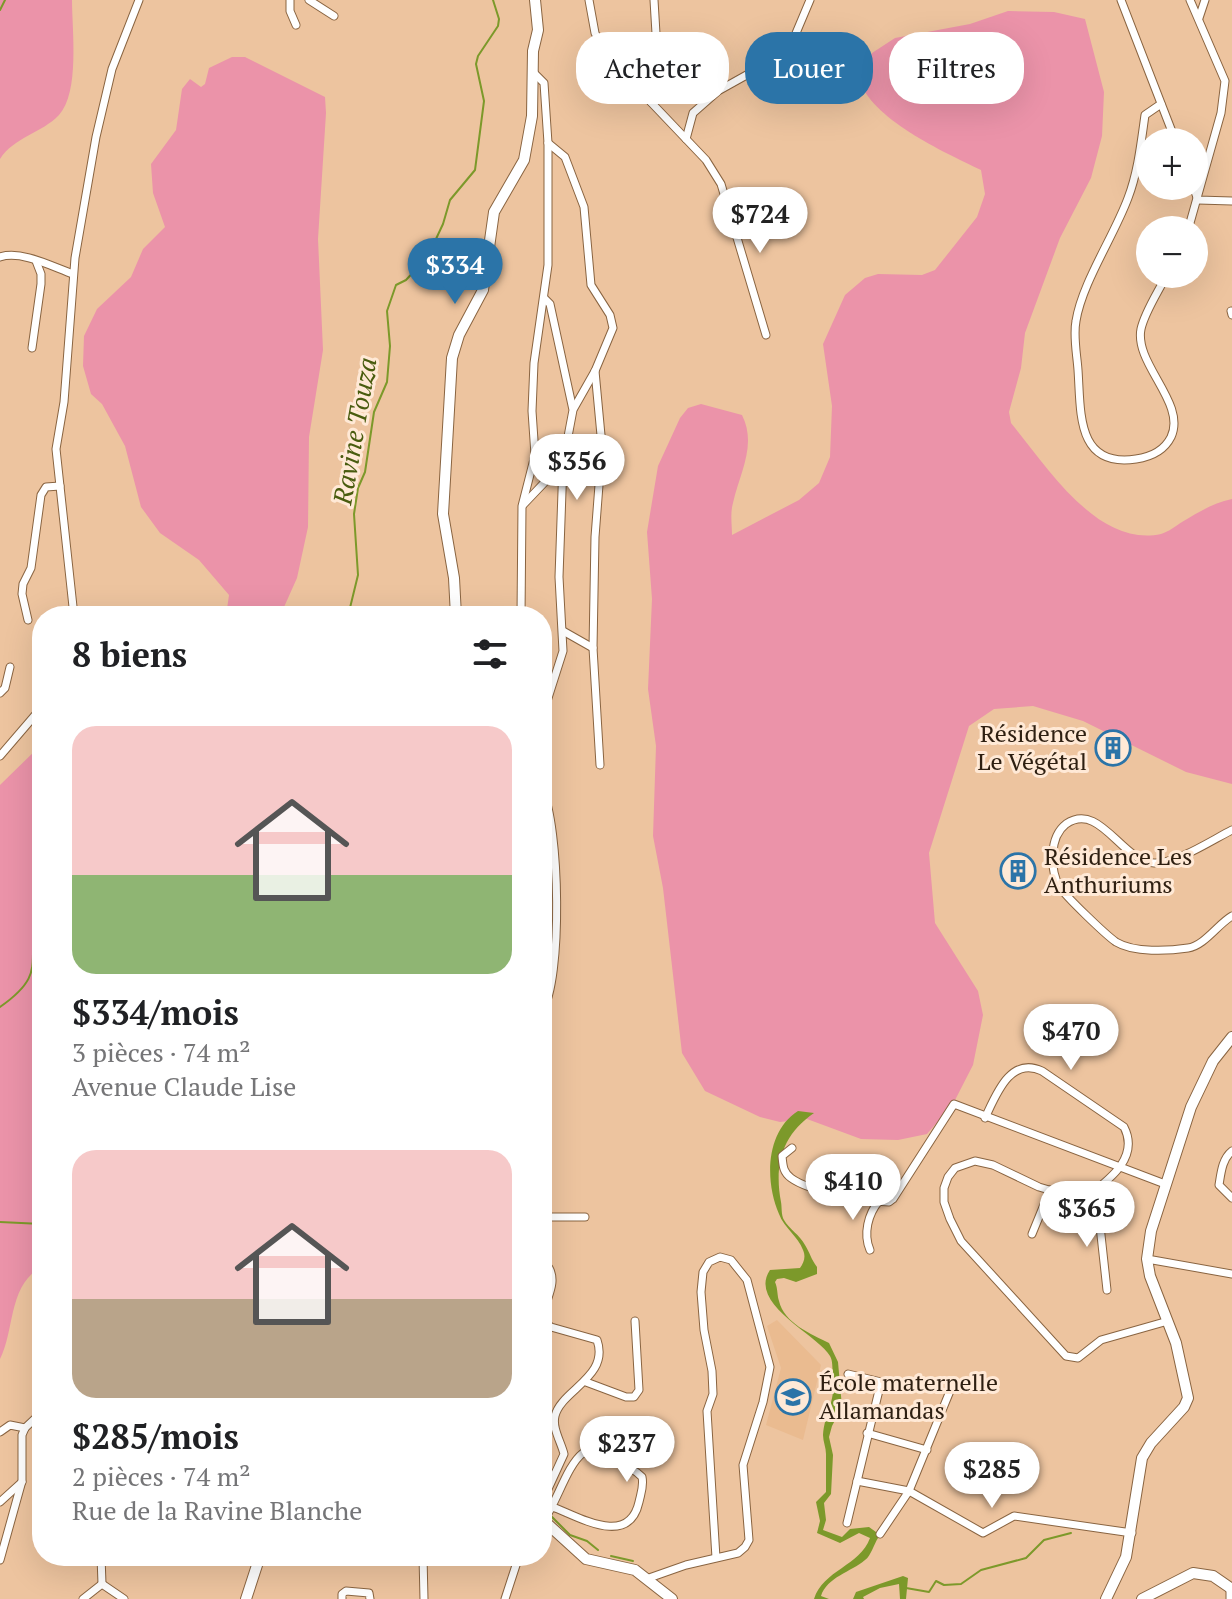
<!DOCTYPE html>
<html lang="fr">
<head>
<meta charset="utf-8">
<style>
	:root { --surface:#fff; --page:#f2f2f2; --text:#202124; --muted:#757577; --accent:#2b74a8 }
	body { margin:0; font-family:"PT Serif",serif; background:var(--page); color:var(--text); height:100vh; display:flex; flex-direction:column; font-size:30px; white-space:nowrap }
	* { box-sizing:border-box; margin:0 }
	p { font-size:26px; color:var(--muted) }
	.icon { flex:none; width:44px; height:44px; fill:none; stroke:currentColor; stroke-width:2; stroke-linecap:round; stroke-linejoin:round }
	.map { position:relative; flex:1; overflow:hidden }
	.drawer { position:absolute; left:32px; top:606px; width:520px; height:960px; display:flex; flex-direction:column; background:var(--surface); border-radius:32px; box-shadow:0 8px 32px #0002 }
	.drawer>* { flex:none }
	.top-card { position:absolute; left:576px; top:32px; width:536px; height:72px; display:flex; gap:16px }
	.tools { position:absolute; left:1136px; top:128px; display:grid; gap:16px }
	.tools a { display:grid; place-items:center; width:72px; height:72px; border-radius:50%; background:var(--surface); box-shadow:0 8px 32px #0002; font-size:40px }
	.price { position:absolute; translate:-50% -68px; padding:0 18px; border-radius:28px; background:#fff; color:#222; font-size:26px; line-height:52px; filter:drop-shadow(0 2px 4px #0008) }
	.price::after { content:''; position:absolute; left:50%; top:48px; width:24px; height:18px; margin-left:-12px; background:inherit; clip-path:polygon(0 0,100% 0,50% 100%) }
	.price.current { background:var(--accent); color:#fff }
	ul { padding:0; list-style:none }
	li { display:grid; align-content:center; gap:16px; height:424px; padding:0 40px }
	li span { display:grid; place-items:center; height:248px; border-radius:24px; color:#555 }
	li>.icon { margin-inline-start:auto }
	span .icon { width:144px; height:144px; fill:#fffc; stroke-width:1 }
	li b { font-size:34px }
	h2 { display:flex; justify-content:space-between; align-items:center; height:96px; padding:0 40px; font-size:34px }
	.tag { padding:0 28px; border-radius:32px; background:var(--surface); box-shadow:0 8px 32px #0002; font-size:28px; line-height:72px }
	.tag.current { background:var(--accent); color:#fff }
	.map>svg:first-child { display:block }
	.built { fill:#eabb90 }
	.green { fill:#eb93a9 }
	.water { fill:#7c992a }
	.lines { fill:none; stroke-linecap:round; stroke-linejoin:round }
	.stream { stroke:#7c992a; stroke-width:2 }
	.street-casing { stroke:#896441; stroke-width:9 }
	.secondary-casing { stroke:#896441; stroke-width:12 }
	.street { stroke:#fff; stroke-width:7 }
	.secondary { stroke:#fff; stroke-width:10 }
	.labels { text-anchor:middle; stroke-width:6; stroke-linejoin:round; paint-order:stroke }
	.poi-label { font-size:24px; fill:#2e1f11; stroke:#ffe9d6; text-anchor:start }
	.water-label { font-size:26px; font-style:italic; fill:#495c0f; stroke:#ffe9d6 }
</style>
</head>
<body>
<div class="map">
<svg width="1232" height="1599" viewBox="0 0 1232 1599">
	<rect width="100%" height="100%" fill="#edc49f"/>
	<polygon class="built" points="777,1320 821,1365 803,1440 766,1425 781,1368 767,1326"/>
	<g class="green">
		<path d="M0,0h72c0,30 8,92 -13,115 -17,18 -45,22 -59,44z"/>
		<path d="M1008,11l46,1 31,7 19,73 -2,44 -11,42 -31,60 -35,95 -4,35 -12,44 2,11c35,42 86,125 150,111 7,-2 15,-8 21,-12 17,-10 31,-19 50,-23v285l-46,-12 -103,-51 -50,-15 -39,3 -25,17 -40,127 6,70 43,68 5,24 -10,50 -20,39 -26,30 -29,6 -37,-1 -54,-20 -27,3 -20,-5 -55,-26 -23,-38 -19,-165 -10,-52 3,-90 -8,-57 4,-90 -5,-67 11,-66 22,-48 8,-10 13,-4 41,11c15,30 -2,57 -9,88 -3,10 -1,22 -1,32l67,-35 20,-17 11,-26 2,-51 -9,-62 22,-49 20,-17 13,-4 44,1 13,-5 42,-53 8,-23 -4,-24c-37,-18 -111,-51 -123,-93l14,-24 23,-15 75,-14z"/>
		<polygon points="232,57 245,57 325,97 326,113 318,239 323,350 309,437 308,527 297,578 280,616 226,616 229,595 199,560 160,533 141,507 125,446 102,404 91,394 83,366 84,336 97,309 131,277 143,249 165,227 153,193 151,164 176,130 182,89 190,79 201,87 205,84 209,68"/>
		<path d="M42,744v523c-34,17 -27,63 -42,92v-574z"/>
	</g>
	<g class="water">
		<path d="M798,1111l16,2c-32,22 -40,52 -33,89 1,5 0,13 3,18 5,9 16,15 21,25 5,8 6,14 12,22v7l-21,8 -12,-4 -7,1 -2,3c3,7 2,13 4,19 5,22 32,33 50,42l9,19 4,45 -10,19 -3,11 4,18 -2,39 -7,9 2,17 -3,10 19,7 8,-8 19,-2 7,5 2,6c-4,6 -7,18 -13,22 -14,12 -38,17 -44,36l8,3h-15c9,-29 46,-33 56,-61l-11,-5 -19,10 -23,-10 3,-12 -4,-19 10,-10c0,-13 0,-26 0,-38 0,-6 -3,-13 -3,-19 2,-24 13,-32 10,-61 -1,-6 0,-13 -3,-18 -12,-21 -83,-52 -60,-86l30,-2c4,-6 6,-11 3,-18 -5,-14 -19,-22 -24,-36 -14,-32 -14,-82 19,-103z"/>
		<polygon points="903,1576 908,1578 906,1599 900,1599 899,1584 880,1588 863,1597 864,1599 853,1599 856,1592"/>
	</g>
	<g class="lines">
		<g class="stream">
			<polyline points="0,10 5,0"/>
			<polyline points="348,616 358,575 354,514 358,488 365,472 374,412 387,382 390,346 387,311 396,285 406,280 428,256 443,224 450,200 475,170 484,101 476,64 478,56 498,26 499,19 493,0"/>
			<path d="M0,1007c53,-37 20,-48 42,-93"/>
			<polyline points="0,1222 42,1224"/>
			<polyline points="542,1486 542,1493"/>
			<polyline points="551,1516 570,1535 587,1541 598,1550"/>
			<polyline points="611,1556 633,1561"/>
			<polyline points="906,1588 929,1592 936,1581 944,1585 961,1584 981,1570 1026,1558 1044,1540 1071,1533"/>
		</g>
		<defs>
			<g id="street">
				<polyline points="290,0 290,11 296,25"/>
				<polyline points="309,0 334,16"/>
				<polyline points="589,0 595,33 606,55 706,160 721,184 766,335"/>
				<polyline points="1121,0 1176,142"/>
				<polyline points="1199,18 1205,0"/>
				<polyline points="651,102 659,84 654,0"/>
				<path d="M1161,104l-16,11c-4,28 -7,57 -17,83 -14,38 -46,85 -52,123 -3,15 1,34 2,49 3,42 -2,98 58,89 14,-2 28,-8 35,-22 16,-34 -37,-73 -30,-108 4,-18 18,-38 26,-55"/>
				<polyline points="686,139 693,113 718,91 777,58 791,45 810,0"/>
				<polyline points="548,143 565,157 584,207 591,285 610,315 613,328 595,371 574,408"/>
				<polyline points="1193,186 1198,200 1232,201"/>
				<polyline points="1188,230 1221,113 1225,81 1190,0"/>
				<path d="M0,257c22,-7 53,10 73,17"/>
				<polyline points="1231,311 1232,315"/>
				<polyline points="32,348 41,284 41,274 36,261"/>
				<polyline points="595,371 602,446 595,537 593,648 600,765"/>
				<polyline points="523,505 563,463"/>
				<polyline points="74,616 56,449 64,402 75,258 96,137 112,69 139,0"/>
				<polyline points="521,616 522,506 535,455 532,411 534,363 548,265 548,143 544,83 534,73"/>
				<polyline points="28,620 22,594 23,584 31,568 41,495 46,487 60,486"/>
				<polyline points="563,631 593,648"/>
				<polyline points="0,693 5,688 10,667"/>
				<polyline points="542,717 563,651 559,577 563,463 573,410 550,304 544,298"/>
				<polyline points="0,756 42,707"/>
				<path d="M542,790c18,34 21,191 0,221"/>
				<path d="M1232,830c-20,10 -56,34 -78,33 -33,-2 -54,-62 -88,-39 -17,13 -16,45 -7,62 6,10 47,49 57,56 18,11 53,9 72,6 16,-2 30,-24 44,-32"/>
				<path d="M985,1118c11,-23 25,-62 57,-47l82,56c17,33 -20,56 -41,73"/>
				<path d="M792,1148l-10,8c1,10 1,16 9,22 19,14 74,23 98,24l4,-3 61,-95 211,80"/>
				<path d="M1232,1151c-10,8 -11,22 -13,34l13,13"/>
				<polyline points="542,1217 585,1217"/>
				<polyline points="1032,1234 1050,1190"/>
				<path d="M870,1250c-7,-16 -2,-36 9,-49"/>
				<polyline points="1147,1259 1232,1274"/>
				<path d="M542,1263l7,5c10,18 -8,35 -5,54l7,5 46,13c13,37 -36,50 -42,76 -3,12 6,26 9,38l-22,48"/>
				<polyline points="1107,1290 1100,1226 1083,1200 1039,1187 993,1165 975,1161 955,1168 948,1177 944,1188 944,1202 950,1219 961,1241 1066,1356 1078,1358 1101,1340 1168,1321"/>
				<polyline points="586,1382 626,1397 634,1397 639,1390 635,1321"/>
				<polyline points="0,1432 10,1425 25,1428"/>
				<polyline points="867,1433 927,1450"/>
				<polyline points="857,1481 909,1491 983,1533 1014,1516 1132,1533"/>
				<polyline points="0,1502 22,1482"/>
				<path d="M544,1520c13,-18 23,-55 39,-67 18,-1 47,12 59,24 2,9 -1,16 -3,25 -10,45 -58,16 -86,5"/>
				<polyline points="847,1523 881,1382 848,1374"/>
				<polyline points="880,1534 909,1491 950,1391"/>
				<polyline points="101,1556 102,1584"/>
				<polyline points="423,1556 424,1599"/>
				<polyline points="0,1560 22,1481 22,1435 25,1428 42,1412"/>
				<polyline points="649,1578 686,1565 738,1553 745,1547 749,1540 743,1465 763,1402 770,1367 747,1280 731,1260 720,1257 709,1262 703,1272 701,1292 704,1330 712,1371 713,1394 707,1411 716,1558"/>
				<polyline points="102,1584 124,1599"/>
				<polyline points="83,1599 102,1584"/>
				<polyline points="342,1599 342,1594 346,1591 369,1593 370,1599"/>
				<polyline points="505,1599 519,1556"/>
				<polyline points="1230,1599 1230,1587"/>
			</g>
			<g id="secondary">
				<polyline points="456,616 454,578 443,514 452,358 459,335 483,290 494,212 524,160 532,116 533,51 538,30 535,0"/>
				<polyline points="542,1519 586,1559 635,1570 672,1599"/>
				<polyline points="246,1599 260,1556"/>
				<polyline points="1106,1599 1126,1557 1142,1458 1151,1443 1184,1407 1188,1398 1176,1343 1150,1276 1147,1259 1151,1231 1191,1107 1213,1061 1232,1037"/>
				<polyline points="1142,1599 1193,1573 1213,1576 1232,1589"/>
			</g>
		</defs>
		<use href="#street" class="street-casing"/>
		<use href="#secondary" class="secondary-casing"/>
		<use href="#street" class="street"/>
		<use href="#secondary" class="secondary"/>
	</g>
	<defs>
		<symbol id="building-ring" viewBox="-11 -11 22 22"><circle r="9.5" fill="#ffe9d6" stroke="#2b74a8" stroke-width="1.5"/><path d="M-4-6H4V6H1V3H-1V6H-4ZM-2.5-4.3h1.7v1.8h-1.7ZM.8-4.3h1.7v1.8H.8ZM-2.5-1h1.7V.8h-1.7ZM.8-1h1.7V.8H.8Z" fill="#2b74a8"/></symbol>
		<symbol id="school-ring" viewBox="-11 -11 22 22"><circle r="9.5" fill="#ffe9d6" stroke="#2b74a8" stroke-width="1.5"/><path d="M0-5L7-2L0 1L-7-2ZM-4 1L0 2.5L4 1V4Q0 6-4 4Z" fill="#2b74a8"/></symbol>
	</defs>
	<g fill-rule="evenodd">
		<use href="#building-ring" x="1093" y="728" width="40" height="40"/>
		<use href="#building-ring" x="998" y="851" width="40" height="40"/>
		<use href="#school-ring" x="773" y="1377" width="40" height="40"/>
	</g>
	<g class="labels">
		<g class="poi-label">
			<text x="1087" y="742" text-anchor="end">Résidence<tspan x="1087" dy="28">Le Végétal</tspan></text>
			<text x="1044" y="865">Résidence Les<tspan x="1044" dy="28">Anthuriums</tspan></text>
			<text x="819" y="1391">École maternelle<tspan x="819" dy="28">Allamandas</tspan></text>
		</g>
		<g class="water-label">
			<text transform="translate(355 431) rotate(-80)" y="9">Ravine Touza</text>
		</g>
	</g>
</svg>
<div class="tools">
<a>+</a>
<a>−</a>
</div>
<b class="price" style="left:760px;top:255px">$724</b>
<b class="price current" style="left:455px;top:306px">$334</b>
<b class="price" style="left:577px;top:502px">$356</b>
<b class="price" style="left:1071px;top:1072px">$470</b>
<b class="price" style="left:853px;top:1222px">$410</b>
<b class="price" style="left:1087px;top:1249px">$365</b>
<b class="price" style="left:627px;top:1484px">$237</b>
<b class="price" style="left:992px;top:1510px">$285</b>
<div class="top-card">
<a class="tag">Acheter</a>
<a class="tag current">Louer</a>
<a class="tag">Filtres</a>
</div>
<section class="drawer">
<h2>8 biens<svg class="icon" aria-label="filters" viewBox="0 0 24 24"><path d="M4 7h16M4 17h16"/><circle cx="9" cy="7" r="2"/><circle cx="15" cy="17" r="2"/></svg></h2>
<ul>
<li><span style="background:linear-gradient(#f6c9c9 60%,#8fb573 0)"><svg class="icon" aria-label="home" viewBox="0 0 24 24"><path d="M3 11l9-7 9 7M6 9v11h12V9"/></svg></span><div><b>$334/mois</b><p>3 pièces · 74 m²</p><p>Avenue Claude Lise</p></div></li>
<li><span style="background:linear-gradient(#f6c9c9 60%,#b9a48a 0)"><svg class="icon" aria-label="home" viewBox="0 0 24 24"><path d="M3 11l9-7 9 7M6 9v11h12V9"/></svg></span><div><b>$285/mois</b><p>2 pièces · 74 m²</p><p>Rue de la Ravine Blanche</p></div></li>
</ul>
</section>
</div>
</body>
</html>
